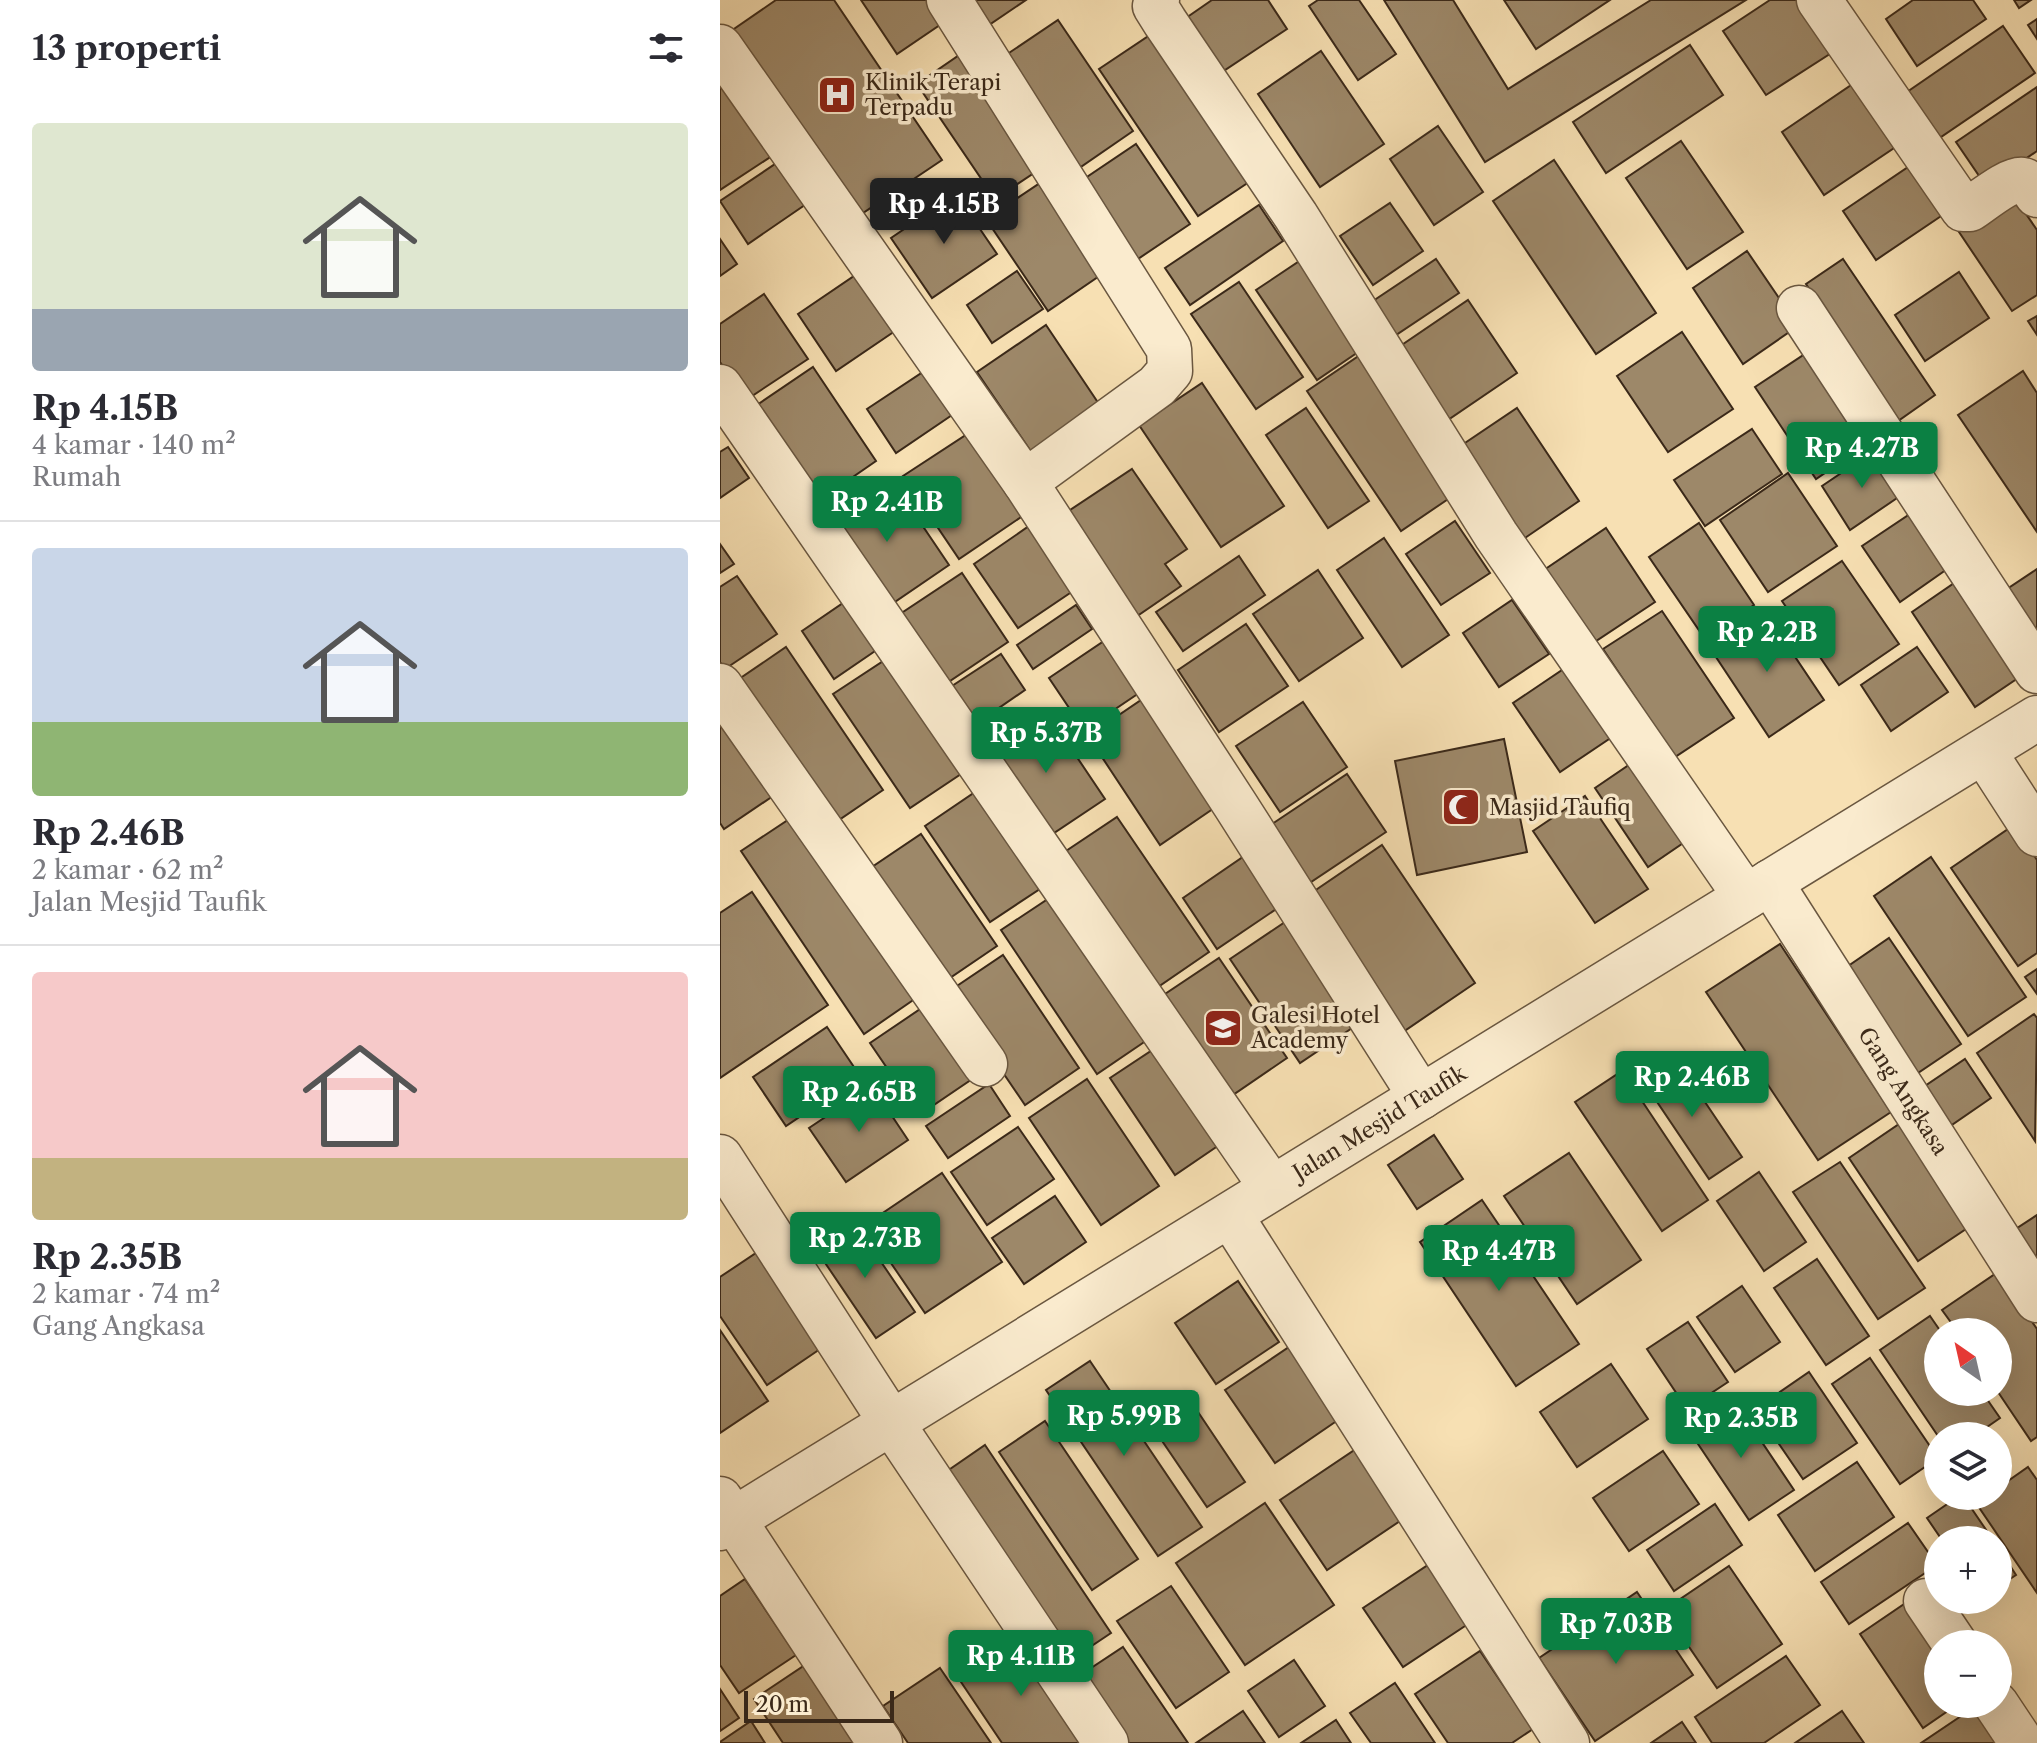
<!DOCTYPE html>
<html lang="id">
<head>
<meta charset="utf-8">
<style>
	:root { --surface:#fff; --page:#f7f7f7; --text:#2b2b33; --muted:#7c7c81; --line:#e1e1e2; --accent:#0b8043 }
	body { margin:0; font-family:"Libre Caslon Text",serif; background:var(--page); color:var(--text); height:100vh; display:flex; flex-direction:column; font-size:30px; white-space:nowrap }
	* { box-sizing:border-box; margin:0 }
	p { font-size:26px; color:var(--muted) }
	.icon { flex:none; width:44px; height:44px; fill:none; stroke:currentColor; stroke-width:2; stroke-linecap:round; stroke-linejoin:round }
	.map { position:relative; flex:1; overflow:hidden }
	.sheet { display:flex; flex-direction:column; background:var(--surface); width:720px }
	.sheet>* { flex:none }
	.needle { width:52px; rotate:326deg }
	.buttons { position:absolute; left:1204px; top:1318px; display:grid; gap:16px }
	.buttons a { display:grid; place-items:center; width:88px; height:88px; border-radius:50%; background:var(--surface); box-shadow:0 8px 32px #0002; font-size:40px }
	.scale { position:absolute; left:24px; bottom:20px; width:150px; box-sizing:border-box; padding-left:8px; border:4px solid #3b2919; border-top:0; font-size:22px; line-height:28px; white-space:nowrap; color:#3b2919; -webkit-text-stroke:6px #faebce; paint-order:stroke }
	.price { position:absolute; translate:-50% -68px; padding:0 18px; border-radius:8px; background:var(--accent); color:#fff; font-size:26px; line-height:52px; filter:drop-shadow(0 2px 4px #0008) }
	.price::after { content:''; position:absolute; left:50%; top:48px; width:24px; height:18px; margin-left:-12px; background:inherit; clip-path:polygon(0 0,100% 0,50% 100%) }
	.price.on { background:#222; color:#fff }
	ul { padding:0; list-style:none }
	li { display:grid; align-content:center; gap:16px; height:424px; padding:0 32px }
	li+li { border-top:2px solid var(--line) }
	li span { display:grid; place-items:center; height:248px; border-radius:8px; color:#555 }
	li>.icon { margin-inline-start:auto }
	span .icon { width:144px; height:144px; fill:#fffc; stroke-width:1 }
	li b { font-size:34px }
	h2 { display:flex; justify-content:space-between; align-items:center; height:96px; padding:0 32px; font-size:34px }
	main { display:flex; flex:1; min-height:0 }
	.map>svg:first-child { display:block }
	.building { fill:#9d8869; stroke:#3b2919; stroke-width:2 }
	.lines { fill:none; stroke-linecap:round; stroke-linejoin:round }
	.minor-casing { stroke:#6a5740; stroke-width:47 }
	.minor { stroke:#faebce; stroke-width:44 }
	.labels { text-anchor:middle; stroke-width:7; stroke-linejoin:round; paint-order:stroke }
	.poi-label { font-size:22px; fill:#3b2919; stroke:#faebce; text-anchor:start }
	.street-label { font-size:22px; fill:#3b2919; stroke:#faebce }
</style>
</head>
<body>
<main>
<section class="sheet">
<h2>13 properti<svg class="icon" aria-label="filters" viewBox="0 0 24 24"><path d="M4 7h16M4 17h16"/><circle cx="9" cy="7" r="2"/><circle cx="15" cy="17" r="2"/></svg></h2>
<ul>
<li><span style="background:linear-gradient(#dfe7d0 75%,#9aa5b1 0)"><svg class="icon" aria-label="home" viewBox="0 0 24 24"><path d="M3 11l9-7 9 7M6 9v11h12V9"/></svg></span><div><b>Rp 4.15B</b><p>4 kamar · 140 m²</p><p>Rumah</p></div></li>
<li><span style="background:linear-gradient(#c9d6e8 70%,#8fb573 0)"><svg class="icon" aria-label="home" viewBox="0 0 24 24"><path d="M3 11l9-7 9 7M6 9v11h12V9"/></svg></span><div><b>Rp 2.46B</b><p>2 kamar · 62 m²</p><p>Jalan Mesjid Taufik</p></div></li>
<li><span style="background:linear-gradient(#f6c9c9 75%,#c2b280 0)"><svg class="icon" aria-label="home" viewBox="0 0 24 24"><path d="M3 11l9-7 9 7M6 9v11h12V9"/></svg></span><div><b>Rp 2.35B</b><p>2 kamar · 74 m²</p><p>Gang Angkasa</p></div></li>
</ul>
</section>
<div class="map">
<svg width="1317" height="1743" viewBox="0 0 1317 1743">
	<rect width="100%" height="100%" fill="#f7e0b3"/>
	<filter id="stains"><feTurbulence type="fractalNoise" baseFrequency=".0025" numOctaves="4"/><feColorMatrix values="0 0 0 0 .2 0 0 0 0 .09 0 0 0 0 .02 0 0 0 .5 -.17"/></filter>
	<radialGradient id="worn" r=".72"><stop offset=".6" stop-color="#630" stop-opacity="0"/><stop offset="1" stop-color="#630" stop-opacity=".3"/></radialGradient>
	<g class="building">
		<polygon points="56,0 114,0 222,160 137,217 11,31"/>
		<polygon points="141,0 226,0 236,14 177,54"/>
		<polygon points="243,0 306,0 263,29"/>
		<polygon points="492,0 548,0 567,29 502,72 466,18"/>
		<polygon points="598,0 639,0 676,54 638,80 589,6"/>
		<polygon points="664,0 733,0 788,89 931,0 1026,0 765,162"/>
		<polygon points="784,0 890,0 816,49"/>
		<polygon points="1050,0 1083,0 1116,50 1046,95 1003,31"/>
		<polygon points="1193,0 1253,0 1266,19 1197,66 1166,19"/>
		<polygon points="1294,0 1311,0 1299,8"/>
		<polygon points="1317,19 1317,39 1308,25"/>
		<polygon points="338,20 413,131 352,173 277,61"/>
		<polygon points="1283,26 1315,73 1218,139 1187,92"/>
		<polygon points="433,33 532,180 478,216 379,69"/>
		<polygon points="970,45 1003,95 886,173 853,122"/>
		<polygon points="251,47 329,163 275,199 197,84"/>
		<polygon points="601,51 664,144 600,187 538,94"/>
		<polygon points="1146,75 1189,138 1104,195 1062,132"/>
		<polygon points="0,83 58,152 0,190"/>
		<polygon points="1317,87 1317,151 1266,186 1236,142"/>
		<polygon points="718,126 763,192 714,225 670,159"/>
		<polygon points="961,141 1023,232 967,269 906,178"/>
		<polygon points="416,144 470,224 409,265 355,185"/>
		<polygon points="67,156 95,198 28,244 0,201"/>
		<polygon points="1200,159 1233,208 1156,260 1123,211"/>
		<polygon points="834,160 936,313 876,354 773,201"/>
		<polygon points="329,177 391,268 328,311 266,219"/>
		<polygon points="1289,189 1317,230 1317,295 1292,311 1235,226"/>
		<polygon points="236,194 277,254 212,298 171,238"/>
		<polygon points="670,203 703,251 653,285 620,236"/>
		<polygon points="539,205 563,241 470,305 445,268"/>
		<polygon points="0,239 17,264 0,276"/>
		<polygon points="1027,251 1078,326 1023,364 973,288"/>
		<polygon points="584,258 644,348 597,380 536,290"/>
		<polygon points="716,259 739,293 676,335 653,301"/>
		<polygon points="1123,259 1215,395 1178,421 1086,284"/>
		<polygon points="297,271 323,309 272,343 247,305"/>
		<polygon points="1239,272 1269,318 1205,361 1175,315"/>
		<polygon points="137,274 175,331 116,371 78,314"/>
		<polygon points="519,282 583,377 536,409 471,314"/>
		<polygon points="44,294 88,359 26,400 0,362 0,324"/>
		<polygon points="748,300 797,373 719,426 670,353"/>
		<polygon points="1317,316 1317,335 1308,321"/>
		<polygon points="326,325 387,416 318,462 257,372"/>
		<polygon points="962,332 1013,409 948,452 897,376"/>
		<polygon points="1091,350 1152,441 1096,479 1035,387"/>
		<polygon points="646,351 740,491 681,531 587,391"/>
		<polygon points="93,367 156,461 98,501 34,407"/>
		<polygon points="206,370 235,413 176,453 147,409"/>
		<polygon points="1303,371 1317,393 1317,532 1238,415"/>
		<polygon points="482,383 564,506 501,547 419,425"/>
		<polygon points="586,408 649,501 608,528 546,435"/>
		<polygon points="797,408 859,501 802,540 739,447"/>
		<polygon points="1032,429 1062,474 985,526 954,480"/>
		<polygon points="252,431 307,513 239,559 183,476"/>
		<polygon points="8,447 29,478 0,498 0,452"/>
		<polygon points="1154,451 1183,494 1130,530 1102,486"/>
		<polygon points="412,469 467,549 445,564 461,586 407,623 347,512"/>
		<polygon points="1068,473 1117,546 1048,592 1000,520"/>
		<polygon points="171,479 229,565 163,610 105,524"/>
		<polygon points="1193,512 1230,567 1180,602 1142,546"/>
		<polygon points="735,521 770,573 721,605 686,554"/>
		<polygon points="979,523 1034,605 985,639 929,557"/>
		<polygon points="309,526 353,591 298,628 254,564"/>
		<polygon points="886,528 935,602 870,645 821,572"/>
		<polygon points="664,538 729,635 682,667 617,570"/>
		<polygon points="0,544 14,564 0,573"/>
		<polygon points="519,556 545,595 463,651 436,612"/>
		<polygon points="1122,561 1179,644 1119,685 1062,601"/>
		<polygon points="1317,569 1317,652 1278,595"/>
		<polygon points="598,570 643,638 579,681 533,614"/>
		<polygon points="242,573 288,642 218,689 171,620"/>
		<polygon points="17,576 57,634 5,669 0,662 0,587"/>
		<polygon points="1243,577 1307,672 1255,707 1192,612"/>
		<polygon points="792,600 829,654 779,687 743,633"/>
		<polygon points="126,601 158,649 114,679 82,631"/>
		<polygon points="356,605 372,629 313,669 297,645"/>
		<polygon points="942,611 1014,718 955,757 883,649"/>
		<polygon points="1045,612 1104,700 1049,737 990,648"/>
		<polygon points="526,624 568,686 499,732 458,670"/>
		<polygon points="387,639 422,691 364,730 329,678"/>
		<polygon points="66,647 163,790 116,822 19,679"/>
		<polygon points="1197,647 1228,692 1171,731 1141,685"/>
		<polygon points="281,654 305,690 257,723 232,686"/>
		<polygon points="171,656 247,770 190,808 113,694"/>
		<polygon points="854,662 901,731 840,772 793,703"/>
		<polygon points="427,696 500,804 440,845 368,736"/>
		<polygon points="583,702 627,767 560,812 516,746"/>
		<polygon points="0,711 56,794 4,829 0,823"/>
		<polygon points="326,711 385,799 325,839 266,751"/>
		<polygon points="784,739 807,852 697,875 675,761"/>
		<polygon points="919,758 972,837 928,867 875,788"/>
		<polygon points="627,774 666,832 585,886 546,828"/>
		<polygon points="264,786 329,883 270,922 205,826"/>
		<polygon points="865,796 928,889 875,923 813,831"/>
		<polygon points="77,814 199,996 144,1034 21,851"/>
		<polygon points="397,817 489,952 435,989 343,853"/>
		<polygon points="1294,825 1317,860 1317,953 1298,966 1231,868"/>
		<polygon points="201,834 277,946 221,984 146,871"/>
		<polygon points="662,845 755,983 680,1034 587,896"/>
		<polygon points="536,848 571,899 497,949 463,898"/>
		<polygon points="1211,857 1306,997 1248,1036 1154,896"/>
		<polygon points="32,892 108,1005 0,1078 0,913"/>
		<polygon points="337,893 433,1036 377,1074 281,930"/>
		<polygon points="574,916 644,1020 580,1063 510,959"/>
		<polygon points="1169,938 1241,1044 1189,1079 1118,973"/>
		<polygon points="1060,944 1171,1112 1098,1160 986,992"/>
		<polygon points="283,955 359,1068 305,1105 228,992"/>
		<polygon points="499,958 567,1058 507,1099 439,998"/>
		<polygon points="1317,969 1317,994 1305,977"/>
		<polygon points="212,1001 261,1073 199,1115 150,1043"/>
		<polygon points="1314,1014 1317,1018 1315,1141 1257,1053"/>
		<polygon points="107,1027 140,1076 66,1126 33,1077"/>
		<polygon points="440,1045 505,1141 455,1175 390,1078"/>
		<polygon points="956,1059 1022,1157 989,1179 923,1081"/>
		<polygon points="1245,1059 1271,1098 1223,1131 1196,1092"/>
		<polygon points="902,1071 988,1200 942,1231 855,1102"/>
		<polygon points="367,1079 439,1186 381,1225 309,1118"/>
		<polygon points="269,1084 290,1116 228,1158 206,1126"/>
		<polygon points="152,1086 188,1140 126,1182 89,1128"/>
		<polygon points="1185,1120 1255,1223 1198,1261 1129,1158"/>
		<polygon points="298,1127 334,1179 267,1225 231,1172"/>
		<polygon points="714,1135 743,1179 697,1209 668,1165"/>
		<polygon points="849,1153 921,1260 857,1304 784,1196"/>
		<polygon points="1120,1162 1205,1288 1158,1319 1073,1192"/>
		<polygon points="1039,1172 1086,1242 1044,1271 997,1201"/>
		<polygon points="222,1173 282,1262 205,1313 145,1225"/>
		<polygon points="335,1196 366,1242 304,1284 272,1238"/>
		<polygon points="762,1200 859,1344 796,1386 700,1242"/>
		<polygon points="1317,1215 1317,1277 1288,1234"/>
		<polygon points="134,1222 195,1312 156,1338 95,1248"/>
		<polygon points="39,1251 103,1347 47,1385 0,1316 0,1277"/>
		<polygon points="1097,1259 1149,1336 1106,1365 1054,1288"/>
		<polygon points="1278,1272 1317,1329 1317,1437 1311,1441 1278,1392 1278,1332 1238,1332 1222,1310"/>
		<polygon points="518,1281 559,1342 496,1384 455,1323"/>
		<polygon points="1022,1286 1060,1342 1015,1372 977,1317"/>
		<polygon points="1210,1316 1221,1332 1218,1332 1218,1392 1262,1392 1280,1418 1254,1436 1218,1436 1160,1350"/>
		<polygon points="968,1322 1008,1382 967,1409 927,1349"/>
		<polygon points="0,1330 48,1401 0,1433"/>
		<polygon points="569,1347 618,1420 555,1463 505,1390"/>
		<polygon points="1150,1358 1218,1458 1180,1484 1112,1384"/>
		<polygon points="370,1361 482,1527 438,1556 326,1390"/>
		<polygon points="891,1364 928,1419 857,1467 820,1412"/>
		<polygon points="1089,1372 1137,1443 1083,1479 1035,1409"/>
		<polygon points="1013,1399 1074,1490 1029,1520 968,1429"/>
		<polygon points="472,1403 525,1482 487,1507 434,1429"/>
		<polygon points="325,1421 418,1559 372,1590 279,1452"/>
		<polygon points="265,1445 391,1633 346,1663 220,1476"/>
		<polygon points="636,1449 683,1519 607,1570 560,1500"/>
		<polygon points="943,1451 979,1504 909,1551 873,1498"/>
		<polygon points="1137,1462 1174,1517 1095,1571 1058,1515"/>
		<polygon points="1308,1467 1317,1480 1317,1593 1256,1503 1266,1496 1278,1496 1278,1488"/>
		<polygon points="1239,1496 1243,1496 1273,1540 1222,1540 1207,1518"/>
		<polygon points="545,1503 614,1605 525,1665 456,1563"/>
		<polygon points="995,1504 1022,1545 954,1591 927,1550"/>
		<polygon points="1188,1523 1217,1565 1129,1624 1101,1582"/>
		<polygon points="1278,1547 1296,1575 1278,1587"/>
		<polygon points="708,1565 748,1624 683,1667 643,1608"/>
		<polygon points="1009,1566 1062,1644 997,1688 944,1610"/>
		<polygon points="25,1579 76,1655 19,1693 0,1665 0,1596"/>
		<polygon points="451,1586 509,1672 456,1708 397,1621"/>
		<polygon points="917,1592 973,1675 875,1741 819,1658"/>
		<polygon points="1193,1598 1218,1644 1218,1704 1238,1704 1203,1728 1140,1634"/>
		<polygon points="299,1634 373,1743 282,1743 237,1676"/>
		<polygon points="403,1647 468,1743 400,1743 356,1678"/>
		<polygon points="760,1651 813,1729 792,1743 728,1743 695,1694"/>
		<polygon points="1066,1656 1100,1705 1044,1743 992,1743 975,1717"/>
		<polygon points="574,1660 605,1706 559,1737 528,1691"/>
		<polygon points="88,1663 142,1743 63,1743 34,1699"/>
		<polygon points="220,1668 271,1743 188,1743 163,1706"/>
		<polygon points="675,1683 715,1743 651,1743 630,1713"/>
		<polygon points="0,1689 19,1718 0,1731"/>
		<polygon points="1259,1704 1297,1743 1201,1743"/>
		<polygon points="523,1711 545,1743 476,1743"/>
		<polygon points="1122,1711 1144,1743 1075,1743"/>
		<polygon points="616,1720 631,1743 581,1743"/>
		<polygon points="31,1721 45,1743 0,1743 0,1742"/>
		<polygon points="962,1722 976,1743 931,1743"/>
	</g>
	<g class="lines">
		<defs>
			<g id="minor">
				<polyline points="229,0 449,349 450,371 437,386 305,482"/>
				<polyline points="437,0 435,6 445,22 576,216 776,535 1026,897"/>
				<path d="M1099,0l144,209h7c11,-7 41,-32 53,-29 7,2 10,10 14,15"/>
				<polyline points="0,47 305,482 516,806 701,1097"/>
				<polyline points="1079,308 1317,671"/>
				<polyline points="0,387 552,1188"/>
				<polyline points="0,686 265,1064"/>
				<polyline points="1264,752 1317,834"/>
				<path id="s1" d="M1050,882l267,418"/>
				<polyline points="0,1157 171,1422 386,1743"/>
				<polyline points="510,1215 847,1743"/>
				<polyline points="0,1499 160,1743"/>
				<path id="s2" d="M0,1528l1317,-810"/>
				<polyline points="1206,1601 1235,1644"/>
				<polyline points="1276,1704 1302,1743"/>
			</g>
		</defs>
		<use href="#minor" class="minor-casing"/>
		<use href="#minor" class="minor"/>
	</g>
	<defs>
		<symbol id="hospital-square" viewBox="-11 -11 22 22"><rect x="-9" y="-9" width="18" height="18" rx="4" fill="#8f2418" stroke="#faebce"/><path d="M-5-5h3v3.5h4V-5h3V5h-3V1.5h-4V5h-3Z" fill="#fff"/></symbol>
		<symbol id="mosque-square" viewBox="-11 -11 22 22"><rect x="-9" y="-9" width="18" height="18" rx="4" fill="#8f2418" stroke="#faebce"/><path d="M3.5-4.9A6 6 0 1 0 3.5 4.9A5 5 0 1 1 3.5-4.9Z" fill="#fff"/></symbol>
		<symbol id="university-square" viewBox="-11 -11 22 22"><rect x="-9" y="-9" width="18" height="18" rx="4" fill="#8f2418" stroke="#faebce"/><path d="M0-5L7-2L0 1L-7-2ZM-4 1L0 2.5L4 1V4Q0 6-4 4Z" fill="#fff"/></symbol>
	</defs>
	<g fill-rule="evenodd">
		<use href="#hospital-square" x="95" y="73" width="44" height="44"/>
		<use href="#mosque-square" x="719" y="785" width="44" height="44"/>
		<use href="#university-square" x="481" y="1006" width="44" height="44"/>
	</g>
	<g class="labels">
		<g class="poi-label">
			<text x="145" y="90">Klinik Terapi<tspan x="145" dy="25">Terpadu</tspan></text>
			<text x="769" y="815">Masjid Taufiq</text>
			<text x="531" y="1023">Galesi Hotel<tspan x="531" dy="25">Academy</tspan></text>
		</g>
		<g class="street-label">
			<text dy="8" stroke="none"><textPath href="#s1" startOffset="248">Gang Angkasa</textPath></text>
			<text dy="8" stroke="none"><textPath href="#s2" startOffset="774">Jalan Mesjid Taufik</textPath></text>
		</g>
	</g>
	<rect width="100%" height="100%" filter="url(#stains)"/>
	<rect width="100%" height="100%" fill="url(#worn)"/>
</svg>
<div class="buttons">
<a><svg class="needle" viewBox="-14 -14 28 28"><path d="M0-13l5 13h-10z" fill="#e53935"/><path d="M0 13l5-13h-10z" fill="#7c7c81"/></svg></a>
<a><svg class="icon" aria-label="layers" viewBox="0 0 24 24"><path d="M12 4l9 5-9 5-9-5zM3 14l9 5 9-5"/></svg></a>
<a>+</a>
<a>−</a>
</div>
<div class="scale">20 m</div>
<b class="price on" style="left:224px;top:246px">Rp 4.15B</b>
<b class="price" style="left:1142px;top:490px">Rp 4.27B</b>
<b class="price" style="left:167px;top:544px">Rp 2.41B</b>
<b class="price" style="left:1047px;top:674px">Rp 2.2B</b>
<b class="price" style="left:326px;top:775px">Rp 5.37B</b>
<b class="price" style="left:972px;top:1119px">Rp 2.46B</b>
<b class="price" style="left:139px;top:1134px">Rp 2.65B</b>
<b class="price" style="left:145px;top:1280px">Rp 2.73B</b>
<b class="price" style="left:779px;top:1293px">Rp 4.47B</b>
<b class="price" style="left:404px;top:1458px">Rp 5.99B</b>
<b class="price" style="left:1021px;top:1460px">Rp 2.35B</b>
<b class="price" style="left:896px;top:1666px">Rp 7.03B</b>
<b class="price" style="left:301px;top:1698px">Rp 4.11B</b>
</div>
</main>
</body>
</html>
